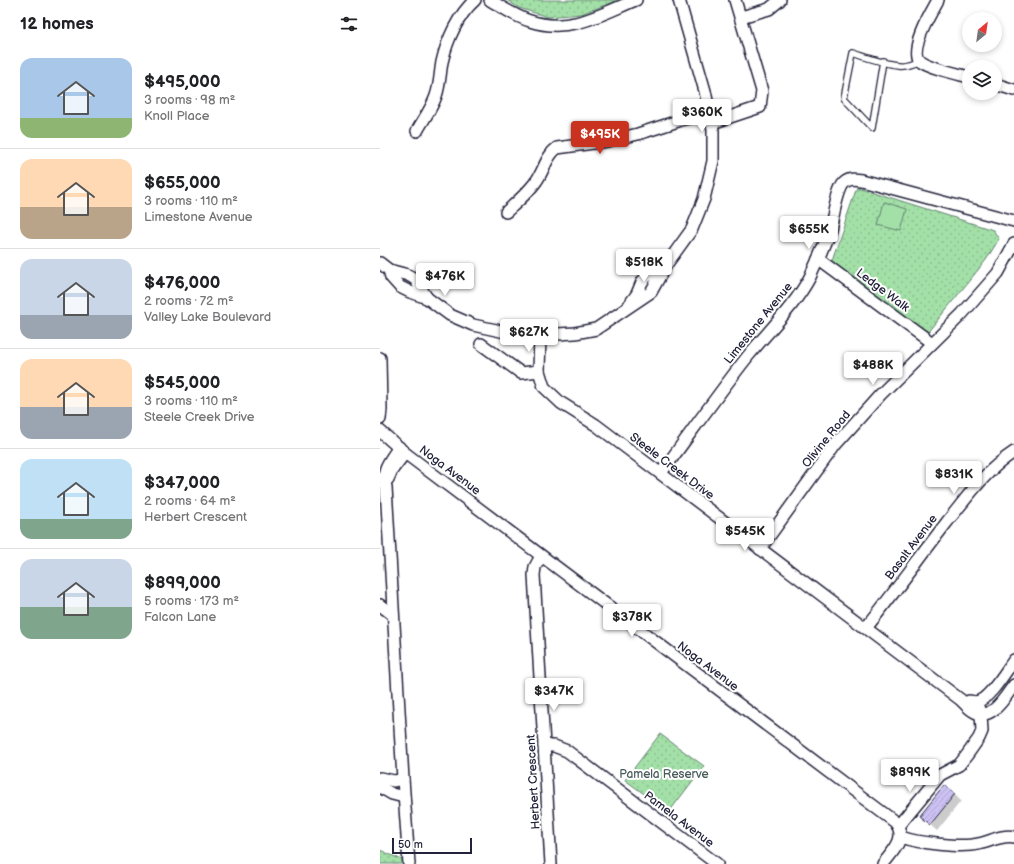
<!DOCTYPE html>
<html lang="en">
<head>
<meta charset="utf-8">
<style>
	:root { --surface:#fff; --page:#f2f2f2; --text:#202124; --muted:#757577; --line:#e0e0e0; --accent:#c8321e }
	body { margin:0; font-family:"Balsamiq Sans",sans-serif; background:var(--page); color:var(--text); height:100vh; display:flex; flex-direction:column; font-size:15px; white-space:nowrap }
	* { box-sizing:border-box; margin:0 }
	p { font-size:13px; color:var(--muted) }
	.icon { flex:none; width:22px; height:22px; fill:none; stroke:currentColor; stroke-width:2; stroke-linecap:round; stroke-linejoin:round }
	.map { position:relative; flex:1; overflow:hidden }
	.sheet { display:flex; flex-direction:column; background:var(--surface); width:380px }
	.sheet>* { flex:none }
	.needle { width:26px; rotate:29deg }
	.controls { position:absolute; left:582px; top:12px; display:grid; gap:8px }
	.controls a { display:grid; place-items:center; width:40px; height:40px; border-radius:50%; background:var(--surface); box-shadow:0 2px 6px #0003; font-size:20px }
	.scale { position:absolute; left:12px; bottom:10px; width:80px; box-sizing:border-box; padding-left:4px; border:2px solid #22223b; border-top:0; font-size:11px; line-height:14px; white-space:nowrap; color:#22223b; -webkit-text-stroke:3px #fff; paint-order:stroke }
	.price { position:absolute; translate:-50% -34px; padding:0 9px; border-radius:4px; background:#fff; color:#222; font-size:13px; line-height:26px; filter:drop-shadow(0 1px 2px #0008) }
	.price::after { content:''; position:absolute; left:50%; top:24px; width:12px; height:9px; margin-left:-6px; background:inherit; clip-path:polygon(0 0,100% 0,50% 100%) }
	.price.active { background:var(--accent); color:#fff }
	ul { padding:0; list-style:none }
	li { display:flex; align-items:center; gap:12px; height:100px; padding:0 20px }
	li+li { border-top:1px solid var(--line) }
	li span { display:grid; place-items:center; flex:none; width:112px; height:80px; border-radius:12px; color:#555 }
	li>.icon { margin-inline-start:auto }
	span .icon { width:48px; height:48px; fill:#fffc; stroke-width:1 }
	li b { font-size:17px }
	h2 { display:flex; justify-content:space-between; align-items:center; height:48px; padding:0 20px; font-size:17px }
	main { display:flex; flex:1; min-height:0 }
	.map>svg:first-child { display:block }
	.park { fill:url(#park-dots); stroke:#628171 }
	.pitch { fill:#a3e0a7; stroke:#628171 }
	.shadow { fill:#0003 }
	.building { fill:url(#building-hatch); stroke:#22223b }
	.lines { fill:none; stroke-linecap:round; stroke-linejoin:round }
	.lane-casing { stroke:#22223b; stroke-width:8 }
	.street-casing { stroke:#22223b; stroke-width:14 }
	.lane { stroke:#fff; stroke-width:5.5 }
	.street { stroke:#fff; stroke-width:11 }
	.labels { text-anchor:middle; stroke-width:4; stroke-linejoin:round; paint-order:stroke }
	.street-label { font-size:12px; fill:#22223b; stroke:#fff }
	.park-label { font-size:12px; fill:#495b5b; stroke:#fff }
</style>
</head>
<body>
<main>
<section class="sheet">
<h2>12 homes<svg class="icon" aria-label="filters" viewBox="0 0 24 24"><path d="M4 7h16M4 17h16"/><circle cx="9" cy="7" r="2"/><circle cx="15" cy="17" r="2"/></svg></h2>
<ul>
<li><span style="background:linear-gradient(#a9c7e8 75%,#8fb573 0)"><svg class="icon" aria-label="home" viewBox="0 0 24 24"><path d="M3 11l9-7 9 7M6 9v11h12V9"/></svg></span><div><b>$495,000</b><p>3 rooms · 98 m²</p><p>Knoll Place</p></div></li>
<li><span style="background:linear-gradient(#ffd9b3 60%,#b9a48a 0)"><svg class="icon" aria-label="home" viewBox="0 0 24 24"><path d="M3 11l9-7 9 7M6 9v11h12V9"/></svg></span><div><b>$655,000</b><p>3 rooms · 110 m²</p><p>Limestone Avenue</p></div></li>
<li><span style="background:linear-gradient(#c9d6e8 70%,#9aa5b1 0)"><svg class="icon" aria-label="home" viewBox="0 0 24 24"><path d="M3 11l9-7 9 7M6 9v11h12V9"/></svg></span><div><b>$476,000</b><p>2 rooms · 72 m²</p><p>Valley Lake Boulevard</p></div></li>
<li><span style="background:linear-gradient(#ffd9b3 60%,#9aa5b1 0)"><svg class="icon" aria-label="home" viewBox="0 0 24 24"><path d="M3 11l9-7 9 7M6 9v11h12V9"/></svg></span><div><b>$545,000</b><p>3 rooms · 110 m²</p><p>Steele Creek Drive</p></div></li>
<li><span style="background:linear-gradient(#bfe0f5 75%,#7fa58c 0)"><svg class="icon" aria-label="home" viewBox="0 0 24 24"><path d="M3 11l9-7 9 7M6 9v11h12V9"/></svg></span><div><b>$347,000</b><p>2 rooms · 64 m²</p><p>Herbert Crescent</p></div></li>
<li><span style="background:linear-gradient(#c9d6e8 60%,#7fa58c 0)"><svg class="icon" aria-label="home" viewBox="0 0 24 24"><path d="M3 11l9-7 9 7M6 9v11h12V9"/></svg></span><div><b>$899,000</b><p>5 rooms · 173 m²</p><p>Falcon Lane</p></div></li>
</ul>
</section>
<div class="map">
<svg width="634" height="864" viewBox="0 0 634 864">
	<defs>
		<pattern id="park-dots" width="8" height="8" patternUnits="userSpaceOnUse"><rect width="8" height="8" fill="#a3e0a7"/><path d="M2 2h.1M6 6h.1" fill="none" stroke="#8cc091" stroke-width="1.8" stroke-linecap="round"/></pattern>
		<pattern id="building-hatch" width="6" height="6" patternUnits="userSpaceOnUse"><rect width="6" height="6" fill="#ccc1f3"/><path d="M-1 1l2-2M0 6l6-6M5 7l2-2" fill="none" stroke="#afa6d1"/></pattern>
	</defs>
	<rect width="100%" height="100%" fill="#fff"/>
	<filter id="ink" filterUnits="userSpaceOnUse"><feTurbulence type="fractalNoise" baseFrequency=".025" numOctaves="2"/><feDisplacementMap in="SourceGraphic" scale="8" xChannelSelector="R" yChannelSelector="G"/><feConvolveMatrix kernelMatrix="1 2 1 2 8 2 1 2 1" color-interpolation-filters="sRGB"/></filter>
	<g filter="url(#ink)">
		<g class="park">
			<polygon points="127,0 239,0 201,14 168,17 139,8"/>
			<polygon points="477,187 613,230 619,239 606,260 543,338 449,269"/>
			<polygon points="280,734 324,766 289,812 245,780"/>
			<polygon points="0,850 22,860 23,864 0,864"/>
		</g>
		<polygon class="pitch" points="504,202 527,209 521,231 498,225"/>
		<polygon class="shadow" points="574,794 581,801 557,831 540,816"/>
		<polygon class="building" points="564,785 575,794 550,825 539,816"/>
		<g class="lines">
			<defs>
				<path id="lane" d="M503,61l-11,67 -28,-30 9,-45c13,4 32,11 45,12 8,1 15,-2 21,-5"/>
				<g id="street">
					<path d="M110,0c13,8 26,17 40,21 40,13 71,-7 106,-21"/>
					<path d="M558,0c-6,11 -29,49 -19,60 7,7 39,14 50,17"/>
					<polyline points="361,17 389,9 400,0"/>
					<polyline points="615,84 634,90"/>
					<polyline points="332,123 380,107 382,91 355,0"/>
					<path d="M37,131c6,-11 15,-23 19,-35 4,-11 4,-23 6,-34 5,-22 16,-47 33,-62"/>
					<path d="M126,212c11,-10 23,-20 31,-32 7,-10 10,-25 20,-32l51,-7 30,-7 43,-14 29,-7"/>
					<polyline points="438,259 552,343"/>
					<polyline points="0,263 9,270 28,275 35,279 47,298"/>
					<polyline points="9,270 11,277 20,287 30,292 47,298 70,315 93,325 130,333 160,335 195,333 216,329 271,292 286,265 312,229 324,199 333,161 333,130 325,91 299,0"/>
					<polyline points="249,305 257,294 262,282 266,277 286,265"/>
					<path d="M160,335l-1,36 5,16 17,16 35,22 365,275c4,4 7,8 12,11 18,12 32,-14 41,-26"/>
					<polyline points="101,344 141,373 159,371"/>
					<polyline points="0,358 1,409 0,419"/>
					<path d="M0,431l25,22 490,369c13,16 -2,29 -12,42"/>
					<path d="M19,447c-9,13 -19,24 -13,40l17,292 6,85"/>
					<path d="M281,473c29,-39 57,-79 87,-117 21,-26 46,-49 62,-79 7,-15 14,-31 20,-48 3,-10 7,-39 14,-46 5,-5 11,-4 17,-3l153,41"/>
					<polyline points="8,479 12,470 25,453"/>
					<polyline points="380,549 456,444 500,395 582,314 618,273 634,244"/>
					<polyline points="161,556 155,567 154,575 171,864"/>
					<polyline points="0,605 13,615"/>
					<path d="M486,628c28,-35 54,-71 81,-106 22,-27 38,-51 67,-70"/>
					<path d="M589,701c2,0 5,1 7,1 13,-2 30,-31 38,-42"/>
					<polyline points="164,746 174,746 187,751 337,864"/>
					<polyline points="0,778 14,781 23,779"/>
					<polyline points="0,787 12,794 24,797"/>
					<polyline points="518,826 560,775 579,765 587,755 599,738 602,731 601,714 596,702"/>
					<path d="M521,837c16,6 60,11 77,7 12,-2 24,-10 36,-7"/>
				</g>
			</defs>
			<use href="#lane" class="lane-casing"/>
			<use href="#street" class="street-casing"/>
			<use href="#lane" class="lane"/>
			<use href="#street" class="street"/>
		</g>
	</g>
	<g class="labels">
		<g class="street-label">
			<text transform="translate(503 290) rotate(37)" y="4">Ledge Walk</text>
			<text transform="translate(378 323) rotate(-51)" y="4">Limestone Avenue</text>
			<text transform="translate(446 439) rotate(-51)" y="4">Olivine Road</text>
			<text transform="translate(292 466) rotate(37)" y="4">Steele Creek Drive</text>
			<text transform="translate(70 470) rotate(37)" y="4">Noga Avenue</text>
			<text transform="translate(531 547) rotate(-53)" y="4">Basalt Avenue</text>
			<text transform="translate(328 666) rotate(37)" y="4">Noga Avenue</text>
			<text transform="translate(153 782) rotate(-93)" y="4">Herbert Crescent</text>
			<text transform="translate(299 819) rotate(37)" y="4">Pamela Avenue</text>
		</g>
		<g class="park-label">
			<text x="284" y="778">Pamela Reserve</text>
		</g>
	</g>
</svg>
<div class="controls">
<a><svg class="needle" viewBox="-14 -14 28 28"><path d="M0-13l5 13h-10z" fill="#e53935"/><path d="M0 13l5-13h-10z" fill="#757577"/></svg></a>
<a><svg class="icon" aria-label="layers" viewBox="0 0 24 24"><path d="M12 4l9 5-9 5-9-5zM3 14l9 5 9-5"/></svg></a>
</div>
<div class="scale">50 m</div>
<b class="price" style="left:322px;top:133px">$360K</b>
<b class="price active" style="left:220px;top:155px">$495K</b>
<b class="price" style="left:429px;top:250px">$655K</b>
<b class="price" style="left:264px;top:283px">$518K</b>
<b class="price" style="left:65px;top:297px">$476K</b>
<b class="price" style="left:149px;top:353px">$627K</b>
<b class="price" style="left:493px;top:386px">$488K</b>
<b class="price" style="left:574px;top:495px">$831K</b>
<b class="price" style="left:365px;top:552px">$545K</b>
<b class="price" style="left:252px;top:638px">$378K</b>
<b class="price" style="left:174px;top:712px">$347K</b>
<b class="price" style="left:530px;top:793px">$899K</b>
</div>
</main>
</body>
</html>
